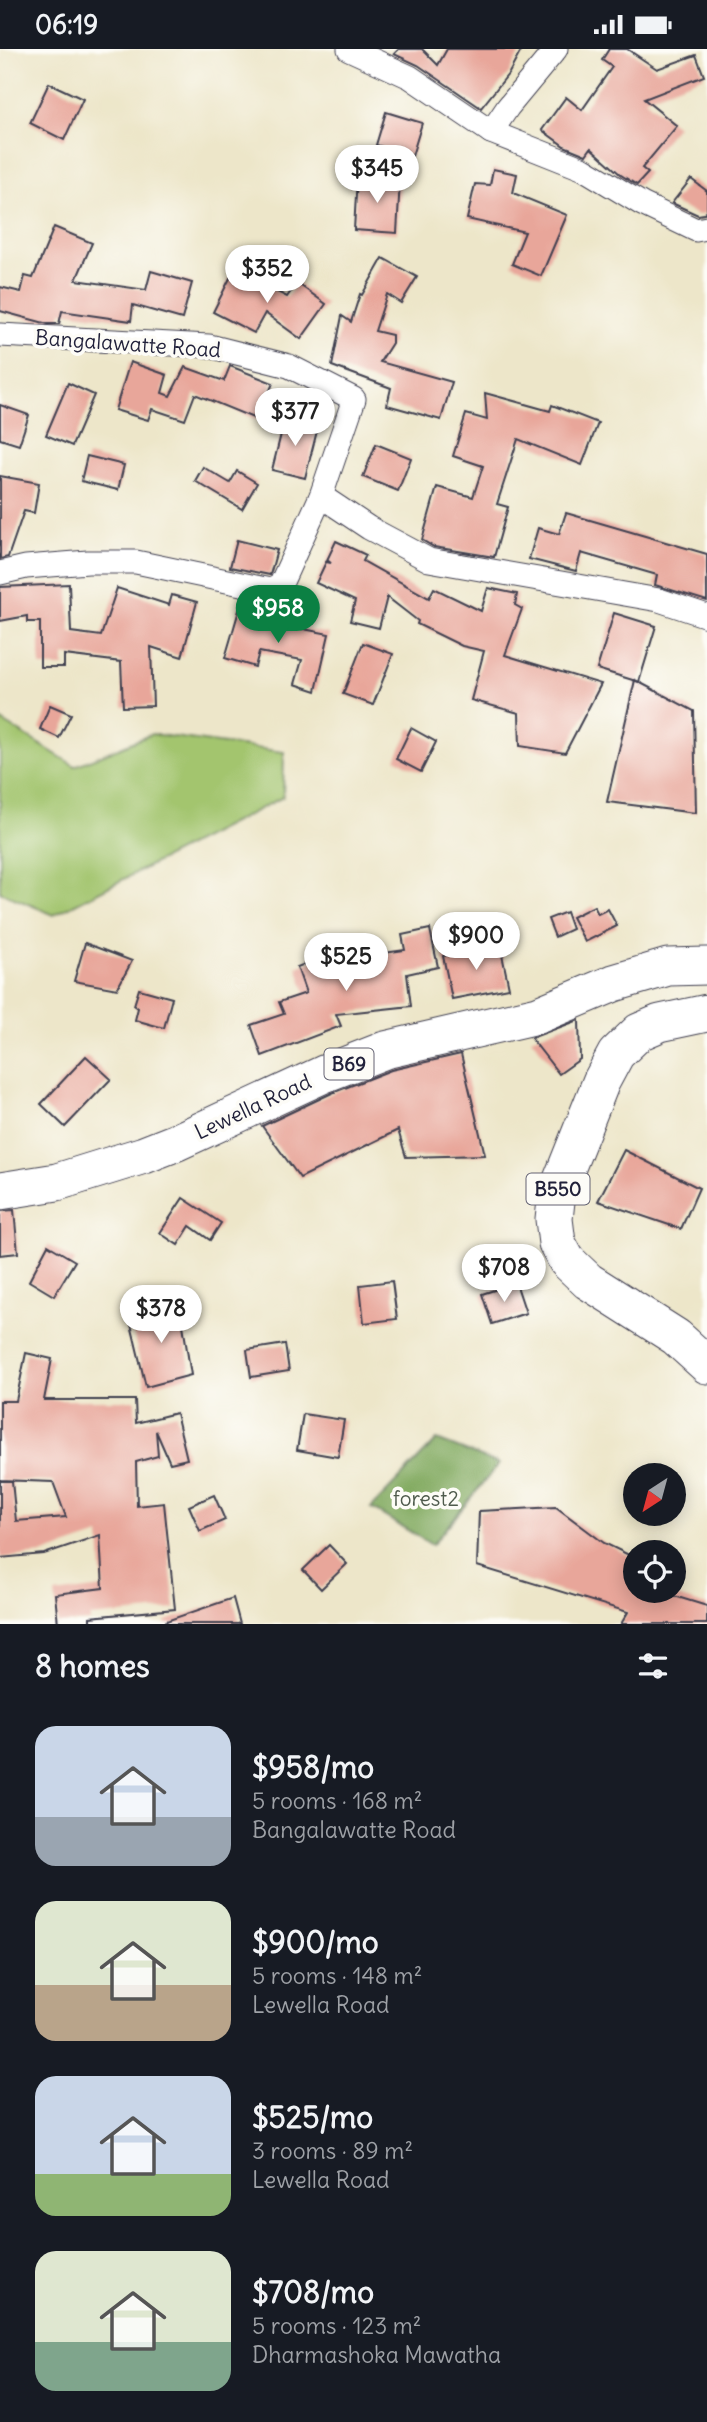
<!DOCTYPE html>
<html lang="en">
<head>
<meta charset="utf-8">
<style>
	:root { --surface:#171b24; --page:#242831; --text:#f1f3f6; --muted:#9ea1a6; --accent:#0b8043 }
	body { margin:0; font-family:Delius,sans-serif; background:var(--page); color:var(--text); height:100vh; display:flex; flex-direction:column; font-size:26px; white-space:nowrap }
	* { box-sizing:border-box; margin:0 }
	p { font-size:23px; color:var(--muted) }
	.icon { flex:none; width:38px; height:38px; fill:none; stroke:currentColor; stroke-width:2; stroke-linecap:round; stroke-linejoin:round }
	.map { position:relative; height:1575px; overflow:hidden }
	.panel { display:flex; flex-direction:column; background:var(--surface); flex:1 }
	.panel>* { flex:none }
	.needle { width:46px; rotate:216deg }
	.fabs { position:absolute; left:623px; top:1414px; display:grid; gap:14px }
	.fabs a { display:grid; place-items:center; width:63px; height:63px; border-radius:50%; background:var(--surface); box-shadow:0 4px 18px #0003; font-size:35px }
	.price { position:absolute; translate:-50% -60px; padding:0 16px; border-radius:24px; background:#fff; color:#222; font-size:23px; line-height:46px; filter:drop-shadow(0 2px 4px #0008) }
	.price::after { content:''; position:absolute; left:50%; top:42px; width:21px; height:16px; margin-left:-10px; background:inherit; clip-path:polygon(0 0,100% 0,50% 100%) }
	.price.current { background:var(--accent); color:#fff }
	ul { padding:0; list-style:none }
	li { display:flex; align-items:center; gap:21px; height:175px; padding:0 35px }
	li span { display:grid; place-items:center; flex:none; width:196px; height:140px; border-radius:21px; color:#555 }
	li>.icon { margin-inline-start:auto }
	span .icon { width:84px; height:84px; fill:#fffc; stroke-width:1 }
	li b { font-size:30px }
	h2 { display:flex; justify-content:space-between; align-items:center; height:84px; padding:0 35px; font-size:30px }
	.status { display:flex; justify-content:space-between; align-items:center; height:49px; padding:0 35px; background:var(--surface); direction:ltr }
	.status svg { height:19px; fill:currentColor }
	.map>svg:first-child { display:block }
	.green { fill:#a3c56e; stroke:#627454; stroke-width:2 }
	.forest { fill:#82aa61; stroke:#52664e; stroke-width:2 }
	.building { fill:#e8a69a }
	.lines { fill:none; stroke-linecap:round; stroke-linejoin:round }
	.street-casing { stroke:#403f50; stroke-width:25 }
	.primary-casing { stroke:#403f50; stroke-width:39 }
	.street { stroke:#fff; stroke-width:23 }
	.primary { stroke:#fff; stroke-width:37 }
	.labels { text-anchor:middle; stroke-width:7; stroke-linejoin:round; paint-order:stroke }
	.shield { fill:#fdfcf7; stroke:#646373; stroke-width:2 }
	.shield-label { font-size:19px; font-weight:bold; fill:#22223b }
	.street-label { font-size:21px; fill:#22223b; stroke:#fdfcf7 }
	.park-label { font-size:21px; fill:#4f5b4d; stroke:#fdfcf7 }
</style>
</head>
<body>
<div class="status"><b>06:19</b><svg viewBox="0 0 49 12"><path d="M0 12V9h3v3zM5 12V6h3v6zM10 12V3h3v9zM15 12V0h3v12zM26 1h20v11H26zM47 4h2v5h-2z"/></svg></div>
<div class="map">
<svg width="707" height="1575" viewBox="0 0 707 1575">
	<rect width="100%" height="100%" fill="#fdfcf7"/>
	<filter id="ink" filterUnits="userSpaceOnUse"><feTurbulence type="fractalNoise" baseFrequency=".0143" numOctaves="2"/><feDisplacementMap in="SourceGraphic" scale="14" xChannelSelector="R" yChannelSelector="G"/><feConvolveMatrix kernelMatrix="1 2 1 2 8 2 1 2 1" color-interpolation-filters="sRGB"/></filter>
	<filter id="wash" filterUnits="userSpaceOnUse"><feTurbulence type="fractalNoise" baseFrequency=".00686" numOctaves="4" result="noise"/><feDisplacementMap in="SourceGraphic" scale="28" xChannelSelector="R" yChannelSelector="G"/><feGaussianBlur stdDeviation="1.57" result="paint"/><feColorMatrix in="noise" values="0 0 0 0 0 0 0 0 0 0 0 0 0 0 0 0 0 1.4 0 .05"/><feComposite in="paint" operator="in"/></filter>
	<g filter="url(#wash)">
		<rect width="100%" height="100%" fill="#ede6c9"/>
		<polygon class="green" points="0,671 75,717 152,685 284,703 283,748 54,866 0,843"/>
		<polygon class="forest" points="437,1391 499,1415 432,1496 371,1459"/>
		<g id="blocks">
			<g class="building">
				<polygon points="399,0 422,0 438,16 447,0 522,0 509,24 481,59 418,16 394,5"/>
				<polygon points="609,0 627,0 657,20 696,6 704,27 644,50 677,77 642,119 648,124 637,136 621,126 591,99 586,106 564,97 542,81 566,48 582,61 612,18 602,11"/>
				<polygon points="49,34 83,50 64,91 30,74"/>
				<polygon points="386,63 422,74 412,107 376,96"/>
				<polygon points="493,120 517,125 513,144 567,166 541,227 512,215 525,183 467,170 475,135 490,136"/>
				<polygon points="357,128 400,131 397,184 354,181"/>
				<polygon points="691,130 707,142 707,162 704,165 698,166 672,154"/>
				<polygon points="54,178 92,194 76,231 146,241 151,222 192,234 182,270 133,256 131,272 62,262 59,275 48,275 0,262 0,238 21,243 25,227 33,229"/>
				<polygon points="383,209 417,228 401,254 387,245 375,282 392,286 392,294 380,313 452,333 441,371 387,356 391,339 332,317 342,267 351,273 360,245 362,246"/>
				<polygon points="234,221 287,248 297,234 326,255 301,290 265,264 254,284 213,263"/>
				<polygon points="130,313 167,326 162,344 170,347 185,318 224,332 230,317 273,334 258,371 195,345 185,371 152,360 148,371 115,361"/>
				<polygon points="68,334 94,346 72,397 46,386"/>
				<polygon points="485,344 550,362 552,356 598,374 582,416 518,390 497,455 508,458 494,508 434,498 422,491 437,438 473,448 483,417 453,407 466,365 487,371"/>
				<polygon points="0,356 29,366 19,396 0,390"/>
				<polygon points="285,369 318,378 305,429 272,421"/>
				<polygon points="376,395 411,409 398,442 363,428"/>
				<polygon points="87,407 124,416 118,441 81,432"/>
				<polygon points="203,418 230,434 237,422 257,434 242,460 195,432"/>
				<polygon points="0,427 39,434 34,464 24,462 8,508 0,510"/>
				<polygon points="566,464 707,505 707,552 655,536 657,526 581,504 576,522 529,510 538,479 559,485"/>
				<polygon points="237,491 277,501 270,526 230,518"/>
				<polygon points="336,492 366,506 363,512 429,549 434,539 481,562 488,539 517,545 515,556 522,560 505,606 601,635 565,704 520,697 519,664 471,651 484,602 462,597 417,575 418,572 387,548 379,579 350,572 355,552 316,534 326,513 331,514 327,511"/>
				<polygon points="69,535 71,583 101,587 117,539 169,556 172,546 197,553 182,608 151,598 153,657 123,658 121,613 64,606 64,618 40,618 40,573 27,573 27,567 0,572 0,538"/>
				<polygon points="240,558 270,566 268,573 329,585 316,642 295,635 302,611 259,603 255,618 225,609"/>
				<polygon points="614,564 656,577 639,633 597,620"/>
				<polygon points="363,594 393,605 373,656 343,645"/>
				<polygon points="635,631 694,662 696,764 607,753"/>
				<polygon points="50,656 71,665 59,689 40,680"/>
				<polygon points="411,679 436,693 421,723 396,710"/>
				<polygon points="594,857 598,865 608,860 617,877 585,893 572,868"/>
				<polygon points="566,863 572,880 555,888 548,870"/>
				<polygon points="430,880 438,918 407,925 411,957 336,965 341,977 262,1007 251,976 284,965 279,953 306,944 297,918 320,909 324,919 371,913 370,906 405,901 402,886"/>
				<polygon points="85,894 132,912 117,940 74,932"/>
				<polygon points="500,896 509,939 452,950 443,907"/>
				<polygon points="139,940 172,949 164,979 135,971 138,959 134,956"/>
				<polygon points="579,971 580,1010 559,1025 531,989"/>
				<polygon points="461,1005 485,1106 406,1108 398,1081 300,1129 262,1077 332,1044 391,1021"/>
				<polygon points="86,1007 111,1030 65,1078 41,1055"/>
				<polygon points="624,1101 699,1139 681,1180 598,1152"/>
				<polygon points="183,1149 221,1174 210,1191 190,1177 178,1196 160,1184"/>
				<polygon points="14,1161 18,1204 0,1206 0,1162"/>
				<polygon points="48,1196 75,1212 54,1247 29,1232"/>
				<polygon points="392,1232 397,1270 364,1274 360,1236"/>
				<polygon points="516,1234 526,1264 492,1275 482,1245"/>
				<polygon points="180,1257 191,1326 146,1338 129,1267"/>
				<polygon points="285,1295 289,1322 251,1328 247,1301"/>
				<polygon points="26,1304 52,1310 44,1351 135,1351 136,1374 176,1364 187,1410 170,1414 156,1382 158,1407 136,1413 137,1457 164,1454 175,1560 90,1568 90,1573 58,1575 55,1545 103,1539 100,1486 44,1505 0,1509 0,1432 12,1432 16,1472 66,1468 53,1433 0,1431 0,1352 16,1352"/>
				<polygon points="303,1365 344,1371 338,1408 297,1401"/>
				<polygon points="214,1446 225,1471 200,1482 189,1457"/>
				<polygon points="556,1458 604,1494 635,1509 635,1542 658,1542 707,1557 707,1575 621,1575 628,1563 477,1517 479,1462"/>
				<polygon points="329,1496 347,1515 321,1540 303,1521"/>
				<polygon points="233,1549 240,1575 167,1575 166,1572"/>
			</g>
		</g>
	</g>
	<g filter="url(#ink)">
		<use href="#blocks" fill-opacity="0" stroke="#403f50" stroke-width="2"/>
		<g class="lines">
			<defs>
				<g id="street">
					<polyline points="349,0 410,28 491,83 584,120 642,155 696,181 707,179"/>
					<polyline points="491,83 508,58 556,0"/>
					<polyline points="0,286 209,297 289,317 354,350 321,447 280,537 270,541 136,513 88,513 26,518 0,524"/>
					<polyline points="321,447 369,479 429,511 659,551 707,567"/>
				</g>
				<g id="primary">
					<polyline points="707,964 660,974 639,983 616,1005 601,1033 557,1143 554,1170 557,1194 567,1212 588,1232 676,1288 707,1316"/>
					<polyline points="0,1142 57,1133 144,1106 177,1093 324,1025 385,1001 538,966 614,934 668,918 707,917"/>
				</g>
			</defs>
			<use href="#street" class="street-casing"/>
			<use href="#primary" class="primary-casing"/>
			<use href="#street" class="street"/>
			<use href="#primary" class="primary"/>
		</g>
	</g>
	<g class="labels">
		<g class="shield">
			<rect x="324.5" y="999.5" width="49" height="31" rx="5"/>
			<rect x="526.5" y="1124.5" width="63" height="31" rx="5"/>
		</g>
		<g class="shield-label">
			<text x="349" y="1022">B69</text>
			<text x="558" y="1147">B550</text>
		</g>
		<g class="street-label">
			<text transform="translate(128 295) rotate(4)" y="7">Bangalawatte Road</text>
			<text transform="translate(253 1058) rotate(-25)" y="7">Lewella Road</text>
		</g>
		<g class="park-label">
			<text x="426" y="1457">forest2</text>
		</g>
	</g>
</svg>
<div class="fabs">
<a><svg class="needle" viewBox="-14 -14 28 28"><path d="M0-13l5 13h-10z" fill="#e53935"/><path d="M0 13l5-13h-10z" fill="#9ea1a6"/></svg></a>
<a><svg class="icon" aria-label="locate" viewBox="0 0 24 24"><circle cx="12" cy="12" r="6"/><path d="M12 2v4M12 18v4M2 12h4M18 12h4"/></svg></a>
</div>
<b class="price" style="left:377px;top:156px">$345</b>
<b class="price" style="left:267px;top:256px">$352</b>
<b class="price" style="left:295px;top:399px">$377</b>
<b class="price current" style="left:278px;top:596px">$958</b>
<b class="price" style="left:476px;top:923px">$900</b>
<b class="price" style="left:346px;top:944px">$525</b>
<b class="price" style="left:504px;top:1255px">$708</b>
<b class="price" style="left:161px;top:1296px">$378</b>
</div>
<section class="panel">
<h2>8 homes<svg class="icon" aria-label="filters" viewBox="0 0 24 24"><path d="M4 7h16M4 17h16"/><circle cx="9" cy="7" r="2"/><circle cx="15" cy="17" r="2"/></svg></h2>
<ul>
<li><span style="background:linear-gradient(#c9d6e8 65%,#9aa5b1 0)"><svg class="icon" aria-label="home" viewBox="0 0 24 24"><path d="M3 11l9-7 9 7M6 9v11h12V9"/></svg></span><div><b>$958/mo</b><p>5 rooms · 168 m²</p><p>Bangalawatte Road</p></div></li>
<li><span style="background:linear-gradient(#dfe7d0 60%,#b9a48a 0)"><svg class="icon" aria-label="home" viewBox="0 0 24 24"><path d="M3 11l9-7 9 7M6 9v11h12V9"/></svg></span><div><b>$900/mo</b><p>5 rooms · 148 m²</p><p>Lewella Road</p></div></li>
<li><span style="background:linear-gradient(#c9d6e8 70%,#8fb573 0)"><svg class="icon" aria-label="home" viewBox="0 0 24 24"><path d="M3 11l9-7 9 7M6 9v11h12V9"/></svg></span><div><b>$525/mo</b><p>3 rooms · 89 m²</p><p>Lewella Road</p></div></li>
<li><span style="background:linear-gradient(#dfe7d0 65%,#7fa58c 0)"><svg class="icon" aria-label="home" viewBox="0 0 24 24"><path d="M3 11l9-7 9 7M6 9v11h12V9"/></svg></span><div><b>$708/mo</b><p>5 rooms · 123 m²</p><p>Dharmashoka Mawatha</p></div></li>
</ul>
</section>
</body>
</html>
